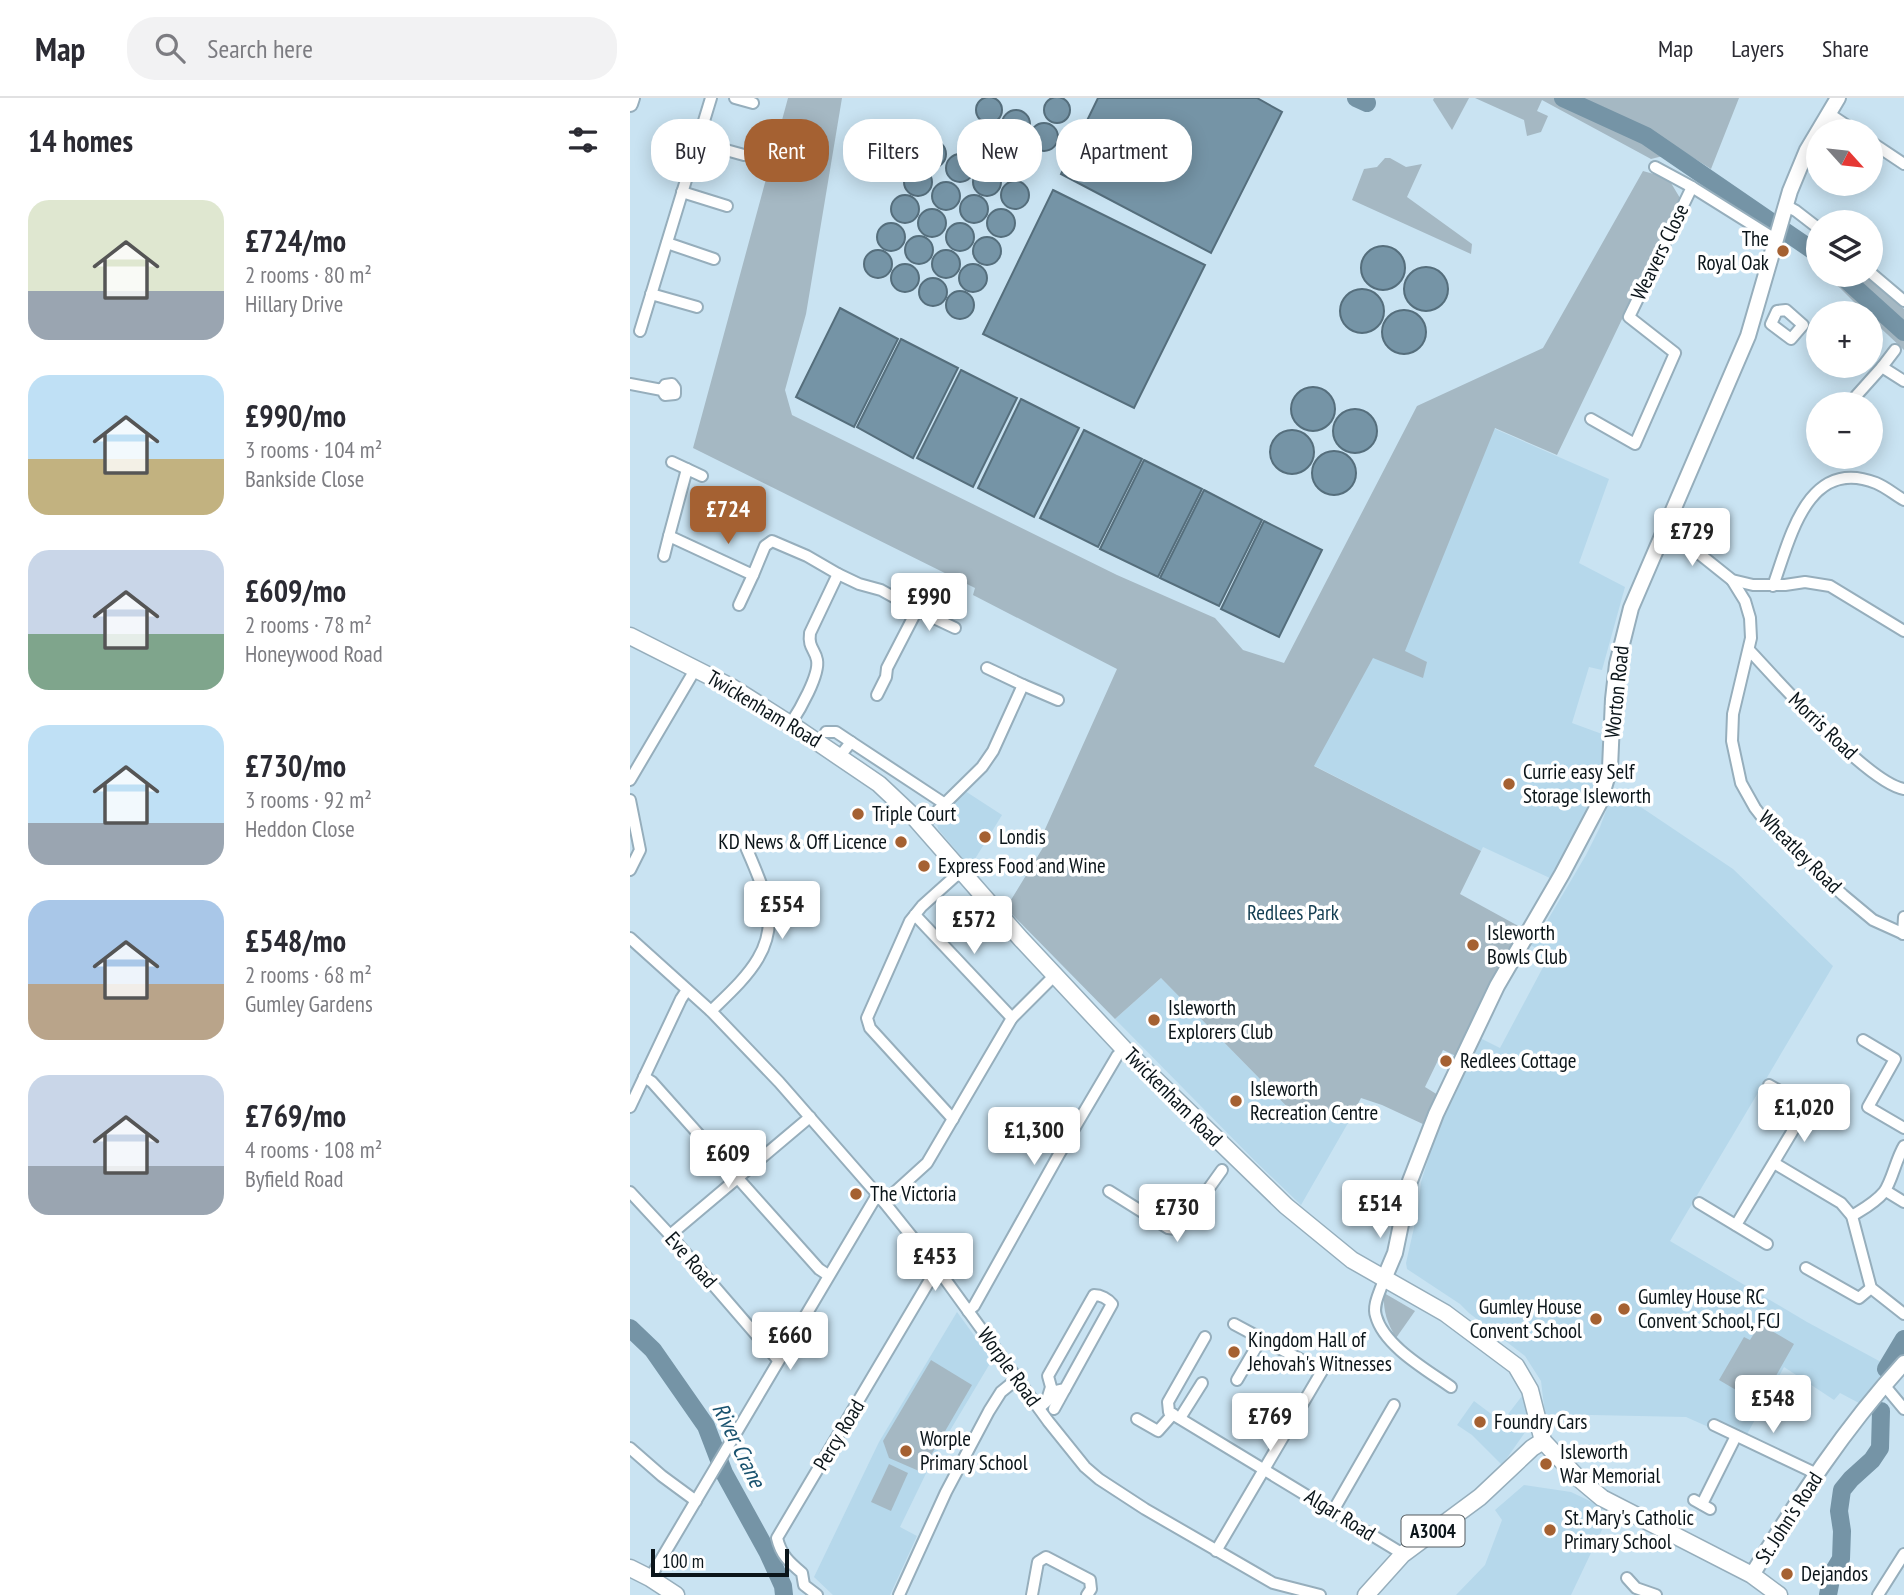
<!DOCTYPE html>
<html lang="en">
<head>
<meta charset="utf-8">
<style>
	:root { --surface:#fff; --page:#f2f2f3; --text:#2b2b33; --muted:#7c7c81; --line:#e1e1e2; --accent:#a56132 }
	body { margin:0; font-family:"PT Sans Narrow",sans-serif; background:var(--page); color:var(--text); height:100vh; display:flex; flex-direction:column; font-size:26px; white-space:nowrap }
	* { box-sizing:border-box; margin:0 }
	p { font-size:23px; color:var(--muted) }
	.icon { flex:none; width:38px; height:38px; fill:none; stroke:currentColor; stroke-width:2; stroke-linecap:round; stroke-linejoin:round }
	.map { position:relative; flex:1; overflow:hidden }
	.sheet { display:flex; flex-direction:column; background:var(--surface); width:630px }
	.sheet>* { flex:none }
	.guide { position:absolute; left:21px; top:21px; width:665px; height:63px; display:flex; gap:14px }
	.needle { width:46px; rotate:117deg }
	.tools { position:absolute; left:1176px; top:21px; display:grid; gap:14px }
	.tools a { display:grid; place-items:center; width:77px; height:77px; border-radius:50%; background:var(--surface); box-shadow:0 4px 18px #0003; font-size:35px }
	.scale { position:absolute; left:21px; bottom:18px; width:138px; box-sizing:border-box; padding-left:7px; border:4px solid #0b151a; border-top:0; font-size:19px; line-height:24px; white-space:nowrap; color:#0b151a; -webkit-text-stroke:5px #fff; paint-order:stroke }
	.price { position:absolute; translate:-50% -60px; padding:0 16px; border-radius:7px; background:#fff; color:#222; font-size:23px; line-height:46px; filter:drop-shadow(0 2px 4px #0008) }
	.price::after { content:''; position:absolute; left:50%; top:42px; width:21px; height:16px; margin-left:-10px; background:inherit; clip-path:polygon(0 0,100% 0,50% 100%) }
	.price.active { background:var(--accent); color:#fff }
	ul { padding:0; list-style:none }
	li { display:flex; align-items:center; gap:21px; height:175px; padding:0 28px }
	li span { display:grid; place-items:center; flex:none; width:196px; height:140px; border-radius:21px; color:#555 }
	li>.icon { margin-inline-start:auto }
	span .icon { width:84px; height:84px; fill:#fffc; stroke-width:1 }
	li b { font-size:30px }
	h2 { display:flex; justify-content:space-between; align-items:center; height:84px; padding:0 28px; font-size:30px }
	.chip { padding:0 24px; border-radius:28px; background:var(--surface); box-shadow:0 4px 18px #0003; font-size:24px; line-height:63px }
	.chip.active { background:var(--accent); color:#fff }
	header { display:flex; align-items:center; gap:42px; box-sizing:border-box; height:98px; padding:0 35px; background:var(--surface); border-bottom:2px solid var(--line) }
	header strong { font-size:33px }
	nav { display:flex; gap:38px; margin-inline-start:auto; font-size:24px }
	.search { width:490px; height:63px; background:var(--page); display:flex; align-items:center; gap:18px; box-sizing:border-box; padding:0 24px; border-radius:28px; color:var(--muted); font-size:26px }
	main { display:flex; flex:1; min-height:0 }
	.map>svg:first-child { display:block }
	.built { fill:#b6d8eb }
	.green { fill:#a5b8c3 }
	.water { fill:#7594a6; stroke:#556e7c; stroke-width:2 }
	.lines { fill:none; stroke-linecap:round; stroke-linejoin:round }
	.river { stroke:#7594a6; stroke-width:18 }
	.street-casing { stroke:#96aebc; stroke-width:14 }
	.secondary-casing { stroke:#96aebc; stroke-width:18 }
	.primary-casing { stroke:#96aebc; stroke-width:19 }
	.street { stroke:#fff; stroke-width:10 }
	.secondary { stroke:#fff; stroke-width:14 }
	.primary { stroke:#fff; stroke-width:16 }
	.poi-dot { fill:#a56132; stroke:#fff; stroke-width:2.5 }
	.labels { text-anchor:middle; stroke-width:7; stroke-linejoin:round; paint-order:stroke }
	.shield { fill:#fff; stroke:#545b5f; stroke-width:2 }
	.shield-label { font-size:19px; font-weight:bold; fill:#0b151a }
	.poi-label { font-size:21px; fill:#0b151a; stroke:#fff; text-anchor:start }
	.street-label { font-size:21px; fill:#0b151a; stroke:#fff }
	.park-label { font-size:21px; fill:#123d51; stroke:#fff }
	.water-label { font-size:23px; font-style:italic; fill:#1a536f; stroke:#fff }
</style>
</head>
<body>
<header>
<strong>Map</strong>
<div class="search"><svg class="icon" aria-label="search" viewBox="0 0 24 24"><circle cx="10" cy="10" r="6"/><path d="M15 15l6 6"/></svg>Search here</div>
<nav><a>Map</a><a>Layers</a><a>Share</a></nav>
</header>
<main>
<section class="sheet">
<h2>14 homes<svg class="icon" aria-label="filters" viewBox="0 0 24 24"><path d="M4 7h16M4 17h16"/><circle cx="9" cy="7" r="2"/><circle cx="15" cy="17" r="2"/></svg></h2>
<ul>
<li><span style="background:linear-gradient(#dfe7d0 65%,#9aa5b1 0)"><svg class="icon" aria-label="home" viewBox="0 0 24 24"><path d="M3 11l9-7 9 7M6 9v11h12V9"/></svg></span><div><b>£724/mo</b><p>2 rooms · 80 m²</p><p>Hillary Drive</p></div></li>
<li><span style="background:linear-gradient(#bfe0f5 60%,#c2b280 0)"><svg class="icon" aria-label="home" viewBox="0 0 24 24"><path d="M3 11l9-7 9 7M6 9v11h12V9"/></svg></span><div><b>£990/mo</b><p>3 rooms · 104 m²</p><p>Bankside Close</p></div></li>
<li><span style="background:linear-gradient(#c9d6e8 60%,#7fa58c 0)"><svg class="icon" aria-label="home" viewBox="0 0 24 24"><path d="M3 11l9-7 9 7M6 9v11h12V9"/></svg></span><div><b>£609/mo</b><p>2 rooms · 78 m²</p><p>Honeywood Road</p></div></li>
<li><span style="background:linear-gradient(#bfe0f5 70%,#9aa5b1 0)"><svg class="icon" aria-label="home" viewBox="0 0 24 24"><path d="M3 11l9-7 9 7M6 9v11h12V9"/></svg></span><div><b>£730/mo</b><p>3 rooms · 92 m²</p><p>Heddon Close</p></div></li>
<li><span style="background:linear-gradient(#a9c7e8 60%,#b9a48a 0)"><svg class="icon" aria-label="home" viewBox="0 0 24 24"><path d="M3 11l9-7 9 7M6 9v11h12V9"/></svg></span><div><b>£548/mo</b><p>2 rooms · 68 m²</p><p>Gumley Gardens</p></div></li>
<li><span style="background:linear-gradient(#c9d6e8 65%,#9aa5b1 0)"><svg class="icon" aria-label="home" viewBox="0 0 24 24"><path d="M3 11l9-7 9 7M6 9v11h12V9"/></svg></span><div><b>£769/mo</b><p>4 rooms · 108 m²</p><p>Byfield Road</p></div></li>
</ul>
</section>
<div class="map">
<svg width="1274" height="1497" viewBox="0 0 1274 1497">
	<rect width="100%" height="100%" fill="#c9e3f2"/>
	<g class="built">
		<polygon points="856,327 979,381 949,465 995,489 972,572 959,569 942,625 972,636 972,666 964,697 922,781 853,749 851,753 683,667"/>
		<polygon points="984,691 1103,771 1203,868 1040,1143 1177,1224 1251,1264 1251,1277 1229,1305 1210,1295 1204,1302 1154,1269 1116,1338 1083,1331 1056,1319 915,1316 911,1283 895,1258 839,1215 830,1206 777,1171 776,1165 788,1112 791,1084 806,1036 850,940 870,950 919,858 899,846 903,839 910,835 956,757 970,729"/>
		<polygon points="335,693 372,717 340,769 308,731 307,725 322,704"/>
		<polygon points="531,880 673,1025 691,1020 708,1020 718,1025 671,1107 625,1063 485,921"/>
		<polygon points="327,1214 362,1262 303,1361 270,1429 287,1438 260,1497 203,1497 184,1479 249,1344"/>
		<polygon points="892,1298 901,1326 872,1367 842,1337 827,1327 844,1303 872,1324"/>
		<polygon points="894,1387 941,1394 964,1405 979,1417 941,1497 826,1497 855,1467 872,1422 865,1412"/>
	</g>
	<g class="green">
		<path d="M158,0h54l-36,216 -21,76 7,25 325,160 98,43 28,32 41,13 133,-257 126,-58 100,-177 25,7 12,20 -123,257 -62,-27 -90,223 22,11 -4,16 -50,-20 -59,108 167,85 -21,43 62,34 -33,59 -33,69 -13,-6 -18,37 13,8 -13,30 -43,-20 -21,-7 -13,25c-16,-8 -29,-6 -45,0l-142,-145 -46,41 -109,-111 41,-67 -5,-5 75,-167 -144,-74 2,-7 -282,-140z"/>
		<polygon points="804,0 839,0 822,32 803,2"/>
		<polygon points="845,0 1109,0 1081,71 1040,45 1033,58 1021,61 912,2 907,13 918,18 911,34 897,38 894,22"/>
		<polygon points="755,60 760,60 776,69 792,66 777,99 842,146 841,156 722,102 734,71 747,69"/>
		<polygon points="1192,177 1205,177 1274,239 1274,252 1241,221 1241,215 1235,215 1210,190"/>
		<polygon points="1217,177 1234,177 1274,211 1274,229"/>
		<path d="M754,1195l31,18 -19,27c-9,-16 -13,-26 -12,-45z"/>
		<polygon points="1130,1226 1164,1246 1130,1306 1089,1282 1114,1239 1120,1242"/>
		<polygon points="301,1262 342,1287 293,1371 289,1373 259,1360 253,1343"/>
		<polygon points="259,1366 278,1375 261,1413 241,1404"/>
	</g>
	<g class="water">
		<circle cx="427" cy="12" r="13"/>
		<circle cx="359" cy="12" r="13"/>
		<polygon points="468,0 627,0 652,14 581,155 431,76"/>
		<circle cx="386" cy="26" r="14"/>
		<circle cx="414" cy="39" r="14"/>
		<circle cx="302" cy="56" r="14"/>
		<circle cx="330" cy="70" r="14"/>
		<circle cx="357" cy="84" r="14"/>
		<circle cx="288" cy="84" r="14"/>
		<circle cx="385" cy="97" r="14"/>
		<circle cx="316" cy="98" r="14"/>
		<polygon points="423,92 575,167 504,310 353,236"/>
		<circle cx="275" cy="111" r="14"/>
		<circle cx="344" cy="111" r="14"/>
		<circle cx="302" cy="125" r="14"/>
		<circle cx="371" cy="125" r="14"/>
		<circle cx="261" cy="139" r="14"/>
		<circle cx="330" cy="139" r="14"/>
		<circle cx="289" cy="152" r="14"/>
		<circle cx="357" cy="153" r="14"/>
		<circle cx="753" cy="170" r="22"/>
		<circle cx="316" cy="166" r="14"/>
		<circle cx="248" cy="166" r="14"/>
		<circle cx="343" cy="180" r="14"/>
		<circle cx="275" cy="180" r="14"/>
		<circle cx="796" cy="191" r="22"/>
		<circle cx="303" cy="194" r="14"/>
		<circle cx="732" cy="213" r="22"/>
		<circle cx="330" cy="207" r="14"/>
		<polygon points="210,210 268,241 224,329 166,299"/>
		<circle cx="774" cy="234" r="22"/>
		<polygon points="271,241 328,270 283,360 227,329"/>
		<polygon points="331,272 387,300 343,389 287,360"/>
		<circle cx="683" cy="311" r="22"/>
		<polygon points="391,301 449,330 404,419 348,390"/>
		<circle cx="725" cy="333" r="22"/>
		<circle cx="662" cy="354" r="22"/>
		<polygon points="454,332 512,361 468,449 410,420"/>
		<circle cx="704" cy="375" r="22"/>
		<polygon points="514,362 572,391 528,479 470,451"/>
		<polygon points="574,392 632,422 589,508 530,480"/>
		<polygon points="634,423 692,452 649,539 591,511"/>
	</g>
	<g class="lines">
		<g class="river">
			<polyline points="726,0 737,5"/>
			<polyline points="933,0 1016,38 1188,156"/>
			<polyline points="1211,177 1274,234"/>
			<polyline points="0,1230 23,1252 76,1328 94,1375 138,1455 153,1488 154,1497"/>
			<polyline points="1256,1271 1274,1241"/>
			<polyline points="1198,1497 1202,1476 1211,1461 1212,1433 1209,1413 1212,1392 1221,1381 1242,1362 1250,1350 1251,1313"/>
		</g>
		<defs>
			<g id="street">
				<polyline points="105,0 123,5"/>
				<polyline points="1198,15 1225,33"/>
				<polyline points="67,44 114,57"/>
				<polyline points="1241,44 1274,66"/>
				<polyline points="1025,69 1062,89 1145,141"/>
				<polyline points="52,94 97,108"/>
				<polyline points="1155,107 1166,113 1188,130"/>
				<polyline points="37,145 84,161"/>
				<polyline points="1241,175 1274,203"/>
				<polyline points="21,196 67,209"/>
				<polygon points="1156,212 1173,227 1161,241 1141,226 1147,213"/>
				<polyline points="10,233 81,0"/>
				<polyline points="1252,269 1265,252"/>
				<polyline points="0,286 32,292 35,297 45,296 45,290 42,286 35,287 32,292"/>
				<polyline points="1226,298 1252,269 1274,283"/>
				<polyline points="961,321 1005,346 1045,255 999,219 1062,89"/>
				<polyline points="42,364 57,371"/>
				<polyline points="1033,435 1072,458 1102,482 1123,487 1155,487 1175,484 1200,488 1274,533"/>
				<polyline points="39,438 57,371 72,378"/>
				<polyline points="34,458 39,438 123,477 135,448 142,443 177,458 208,476"/>
				<polyline points="1102,482 1115,503 1120,520 1121,540 1103,616 1102,643 1111,685 1125,710 1139,728 1213,797 1243,822 1274,836"/>
				<path d="M1143,488c17,-47 34,-130 103,-103 10,4 19,12 28,17"/>
				<polyline points="109,507 123,477"/>
				<polyline points="287,512 325,530"/>
				<path d="M1120,553c28,30 118,132 154,138"/>
				<polyline points="357,570 393,587"/>
				<path d="M161,625c8,-12 29,-48 26,-63 -2,-11 -9,-12 -7,-27l28,-59 21,10 22,6 36,20 -30,58 -1,9 -9,18"/>
				<polyline points="196,634 206,634 221,644"/>
				<polyline points="210,658 221,644 315,706"/>
				<polyline points="0,682 66,570"/>
				<polyline points="0,702 10,752 0,772"/>
				<polyline points="292,728 352,669 363,653 393,587 428,602"/>
				<polyline points="285,817 382,920"/>
				<polyline points="1273,836 1274,819"/>
				<polyline points="0,840 81,913 149,984 254,1104 307,1170 418,1323 455,1369 469,1381 515,1411 643,1485 690,1497"/>
				<path d="M81,913c32,-31 69,-62 55,-112 -5,-18 -13,-35 -20,-52"/>
				<polyline points="1233,942 1265,961 1238,1009 1274,1030"/>
				<polyline points="14,979 22,984 189,1171 198,1177"/>
				<polyline points="0,1009 51,901 57,892"/>
				<polyline points="323,1021 240,930 237,920 280,823 292,808 331,773"/>
				<polyline points="1144,1065 1211,1105 1222,1118 1241,1190 1274,1216"/>
				<polyline points="479,1093 538,1130 546,1131 554,1125 592,1072"/>
				<polyline points="1256,1093 1274,1104"/>
				<polyline points="0,1094 40,1137 148,1262"/>
				<polyline points="254,1104 297,1065 382,920 424,878"/>
				<polyline points="1069,1105 1137,1146"/>
				<path d="M1222,1118c11,-7 23,-13 32,-24 8,-11 12,-33 20,-46"/>
				<polyline points="1106,1127 1177,1009 1139,987"/>
				<polyline points="40,1137 180,1019"/>
				<polyline points="1176,1170 1229,1200 1241,1190"/>
				<path d="M754,1181c-3,11 -12,26 -8,37 8,30 51,54 75,71"/>
				<polyline points="338,1213 344,1208 428,1058 487,958 494,951"/>
				<polyline points="575,1239 538,1304 539,1314 773,1456"/>
				<polyline points="607,1282 631,1241"/>
				<polyline points="1254,1287 1274,1311"/>
				<path d="M409,1310l14,-12 3,-5 9,-2 47,-85c-4,-5 -11,-9 -18,-9l-46,81 3,11 -4,13"/>
				<polyline points="424,1311 435,1291"/>
				<polyline points="550,1320 572,1285"/>
				<polyline points="507,1321 528,1333 543,1316"/>
				<polyline points="1084,1327 1187,1376"/>
				<polyline points="0,1350 32,1378 66,1403"/>
				<polyline points="1064,1402 1080,1411"/>
				<polyline points="1072,1406 1106,1338"/>
				<polyline points="703,1413 764,1307"/>
				<polyline points="586,1453 692,1273 604,1226"/>
				<polyline points="20,1480 247,1097"/>
				<polyline points="997,1480 1006,1490 1026,1497"/>
				<path d="M187,1497l-13,-10 -2,-12c-13,-11 -21,-18 -25,-35l160,-270"/>
				<polyline points="269,1497 316,1394 359,1313 371,1294 387,1281"/>
				<polyline points="402,1497 408,1464 416,1459 460,1482 461,1491 457,1497"/>
				<polyline points="1248,1497 1274,1456"/>
			</g>
			<g id="secondary">
				<polyline points="0,6 2,0"/>
				<polyline points="754,1181 765,1155 780,1083 806,1016 867,888 932,776 969,706 980,670 983,601 987,566 1001,510 1118,238 1160,93 1177,52 1208,0"/>
				<path d="M1122,1477c45,-74 93,-148 152,-212"/>
			</g>
			<g id="primary">
				<polyline points="0,538 103,590 171,633 249,686 283,718 391,841 494,951 656,1108 722,1162 815,1215 886,1268 900,1292 913,1343 947,1379 972,1400 1122,1477 1149,1497"/>
				<polyline points="0,1470 20,1480 46,1497"/>
				<polyline points="736,1497 773,1456 850,1399 902,1350 913,1343"/>
			</g>
		</defs>
		<use href="#street" class="street-casing"/>
		<use href="#secondary" class="secondary-casing"/>
		<use href="#primary" class="primary-casing"/>
		<use href="#street" class="street"/>
		<use href="#secondary" class="secondary"/>
		<use href="#primary" class="primary"/>
	</g>
	<g class="poi-dot">
		<circle cx="1153" cy="153" r="7"/>
		<circle cx="879" cy="686" r="7"/>
		<circle cx="228" cy="716" r="7"/>
		<circle cx="355" cy="739" r="7"/>
		<circle cx="271" cy="744" r="7"/>
		<circle cx="294" cy="768" r="7"/>
		<circle cx="843" cy="847" r="7"/>
		<circle cx="524" cy="922" r="7"/>
		<circle cx="816" cy="963" r="7"/>
		<circle cx="606" cy="1003" r="7"/>
		<circle cx="226" cy="1096" r="7"/>
		<circle cx="994" cy="1211" r="7"/>
		<circle cx="966" cy="1221" r="7"/>
		<circle cx="604" cy="1254" r="7"/>
		<circle cx="850" cy="1324" r="7"/>
		<circle cx="276" cy="1353" r="7"/>
		<circle cx="916" cy="1366" r="7"/>
		<circle cx="920" cy="1432" r="7"/>
		<circle cx="1157" cy="1476" r="7"/>
	</g>
	<g class="labels">
		<rect class="shield" x="771.5" y="1417.5" width="63" height="31" rx="5"/>
		<g class="shield-label">
			<text x="803" y="1440">A3004</text>
		</g>
		<g class="poi-label">
			<text x="1139" y="148" text-anchor="end">The<tspan x="1139" dy="24">Royal Oak</tspan></text>
			<text x="893" y="681">Currie easy Self<tspan x="893" dy="24">Storage Isleworth</tspan></text>
			<text x="242" y="723">Triple Court</text>
			<text x="369" y="746">Londis</text>
			<text x="257" y="751" text-anchor="end">KD News &amp; Off Licence</text>
			<text x="308" y="775">Express Food and Wine</text>
			<text x="857" y="842">Isleworth<tspan x="857" dy="24">Bowls Club</tspan></text>
			<text x="538" y="917">Isleworth<tspan x="538" dy="24">Explorers Club</tspan></text>
			<text x="830" y="970">Redlees Cottage</text>
			<text x="620" y="998">Isleworth<tspan x="620" dy="24">Recreation Centre</tspan></text>
			<text x="240" y="1103">The Victoria</text>
			<text x="1008" y="1206">Gumley House RC<tspan x="1008" dy="24">Convent School, FCJ</tspan></text>
			<text x="952" y="1216" text-anchor="end">Gumley House<tspan x="952" dy="24">Convent School</tspan></text>
			<text x="618" y="1249">Kingdom Hall of<tspan x="618" dy="24">Jehovah's Witnesses</tspan></text>
			<text x="864" y="1331">Foundry Cars</text>
			<text x="290" y="1348">Worple<tspan x="290" dy="24">Primary School</tspan></text>
			<text x="930" y="1361">Isleworth<tspan x="930" dy="24">War Memorial</tspan></text>
			<text x="934" y="1427">St. Mary's Catholic<tspan x="934" dy="24">Primary School</tspan></text>
			<text x="1171" y="1483">Dejandos</text>
		</g>
		<g class="street-label">
			<text transform="translate(1030 154) rotate(-64)" y="7">Weavers Close</text>
			<text transform="translate(987 594) rotate(-84)" y="7">Worton Road</text>
			<text transform="translate(134 611) rotate(31)" y="7">Twickenham Road</text>
			<text transform="translate(1193 628) rotate(44)" y="7">Morris Road</text>
			<text transform="translate(1170 754) rotate(45)" y="7">Wheatley Road</text>
			<text transform="translate(543 999) rotate(45)" y="7">Twickenham Road</text>
			<text transform="translate(61 1162) rotate(49)" y="7">Eve Road</text>
			<text transform="translate(379 1269) rotate(54)" y="7">Worple Road</text>
			<text transform="translate(209 1337) rotate(-59)" y="7">Percy Road</text>
			<text transform="translate(710 1417) rotate(32)" y="7">Algar Road</text>
			<text transform="translate(1159 1420) rotate(-57)" y="7">St. John's Road</text>
		</g>
		<g class="park-label">
			<text x="663" y="822">Redlees Park</text>
		</g>
		<g class="water-label">
			<text transform="translate(109 1347) rotate(64)" y="8">River Crane</text>
		</g>
	</g>
</svg>
<div class="tools">
<a><svg class="needle" viewBox="-14 -14 28 28"><path d="M0-13l5 13h-10z" fill="#e53935"/><path d="M0 13l5-13h-10z" fill="#7c7c81"/></svg></a>
<a><svg class="icon" aria-label="layers" viewBox="0 0 24 24"><path d="M12 4l9 5-9 5-9-5zM3 14l9 5 9-5"/></svg></a>
<a>+</a>
<a>−</a>
</div>
<div class="scale">100 m</div>
<b class="price active" style="left:98px;top:448px">£724</b>
<b class="price" style="left:1062px;top:470px">£729</b>
<b class="price" style="left:299px;top:535px">£990</b>
<b class="price" style="left:152px;top:843px">£554</b>
<b class="price" style="left:344px;top:858px">£572</b>
<b class="price" style="left:1174px;top:1046px">£1,020</b>
<b class="price" style="left:404px;top:1069px">£1,300</b>
<b class="price" style="left:98px;top:1092px">£609</b>
<b class="price" style="left:750px;top:1142px">£514</b>
<b class="price" style="left:547px;top:1146px">£730</b>
<b class="price" style="left:305px;top:1195px">£453</b>
<b class="price" style="left:160px;top:1274px">£660</b>
<b class="price" style="left:1143px;top:1337px">£548</b>
<b class="price" style="left:640px;top:1355px">£769</b>
<div class="guide">
<a class="chip">Buy</a>
<a class="chip active">Rent</a>
<a class="chip">Filters</a>
<a class="chip">New</a>
<a class="chip">Apartment</a>
</div>
</div>
</main>
</body>
</html>
